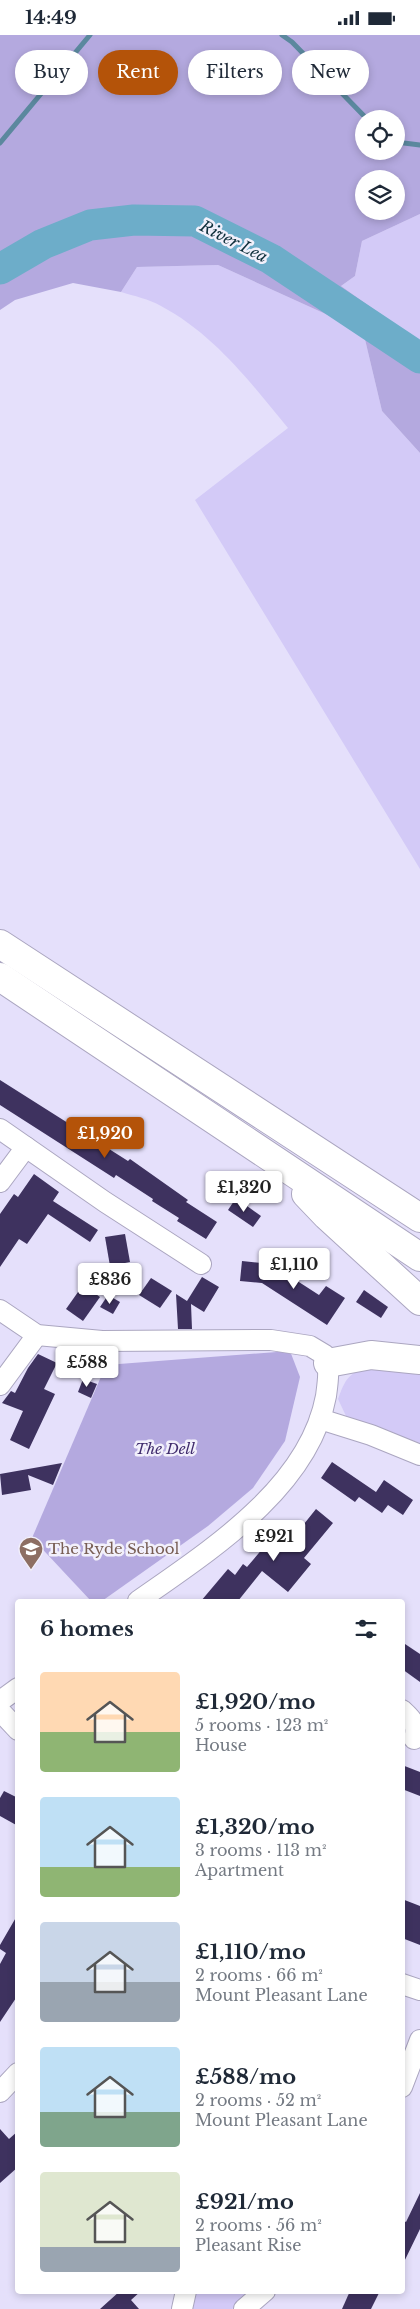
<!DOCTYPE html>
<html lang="en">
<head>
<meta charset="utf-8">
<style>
	:root { --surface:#fff; --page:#f2f2f3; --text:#1f2937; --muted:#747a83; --accent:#b45309 }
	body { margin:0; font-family:"Libre Baskerville",serif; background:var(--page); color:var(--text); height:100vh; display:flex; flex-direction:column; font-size:19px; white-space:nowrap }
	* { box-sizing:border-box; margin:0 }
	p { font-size:16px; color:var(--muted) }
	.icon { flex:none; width:28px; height:28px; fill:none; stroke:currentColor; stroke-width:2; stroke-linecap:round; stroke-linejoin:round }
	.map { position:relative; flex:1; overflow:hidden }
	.panel { position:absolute; left:15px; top:1564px; width:390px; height:695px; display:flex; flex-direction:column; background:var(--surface); border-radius:5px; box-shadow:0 2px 8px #0003 }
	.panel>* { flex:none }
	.banner { position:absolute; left:15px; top:15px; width:390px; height:45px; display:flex; gap:10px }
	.controls { position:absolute; left:355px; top:75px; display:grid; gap:10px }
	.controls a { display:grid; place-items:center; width:50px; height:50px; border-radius:50%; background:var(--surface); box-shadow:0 2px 8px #0003; font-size:25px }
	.price { position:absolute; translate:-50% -42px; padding:0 11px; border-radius:5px; background:#fff; color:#222; font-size:16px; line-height:32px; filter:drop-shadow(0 1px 2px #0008) }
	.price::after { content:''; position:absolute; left:50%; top:30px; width:15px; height:11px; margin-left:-8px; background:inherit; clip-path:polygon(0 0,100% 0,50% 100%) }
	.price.selected { background:var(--accent); color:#fff }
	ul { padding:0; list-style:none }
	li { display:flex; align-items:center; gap:15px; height:125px; padding:0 25px }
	li span { display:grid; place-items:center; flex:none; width:140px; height:100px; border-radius:5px; color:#555 }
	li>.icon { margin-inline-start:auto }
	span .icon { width:60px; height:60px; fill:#fffc; stroke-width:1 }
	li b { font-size:21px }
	h2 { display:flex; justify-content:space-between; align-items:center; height:60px; padding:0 25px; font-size:21px }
	.tag { padding:0 18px; border-radius:22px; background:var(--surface); box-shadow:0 2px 8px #0003; font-size:18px; line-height:45px }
	.tag.selected { background:var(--accent); color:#fff }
	.status { display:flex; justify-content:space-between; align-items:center; height:35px; padding:0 25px; background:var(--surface); direction:ltr }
	.status svg { height:14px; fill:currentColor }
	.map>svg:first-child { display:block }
	.green { fill:#d3caf7 }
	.forest { fill:#b4a9df; fill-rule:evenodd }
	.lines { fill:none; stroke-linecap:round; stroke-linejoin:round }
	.stream { stroke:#5b889e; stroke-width:5 }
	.river { stroke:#6dadc9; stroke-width:31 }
	.building { fill:#3e325f }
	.street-casing { stroke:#aba6c0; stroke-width:22 }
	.highway-casing { stroke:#aba6c0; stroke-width:30 }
	.street { stroke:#fff; stroke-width:20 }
	.highway { stroke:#fff; stroke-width:28 }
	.labels { text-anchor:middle; stroke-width:5; stroke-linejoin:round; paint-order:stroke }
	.park-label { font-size:15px; font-style:italic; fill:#402c6d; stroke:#f2f0fb }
	.education-label { font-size:15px; fill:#785e54; stroke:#f2f0fb; text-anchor:start }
	.water-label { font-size:16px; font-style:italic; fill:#0f2f3b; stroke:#f2f0fb }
</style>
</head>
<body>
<div class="status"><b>14:49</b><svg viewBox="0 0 49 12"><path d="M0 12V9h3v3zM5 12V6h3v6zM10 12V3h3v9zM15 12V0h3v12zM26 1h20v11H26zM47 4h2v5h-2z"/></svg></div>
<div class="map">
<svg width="420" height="2274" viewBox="0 0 420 2274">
	<rect width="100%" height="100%" fill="#e5e0fb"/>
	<g class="green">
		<polygon points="420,179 420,307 341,251 355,241 362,206"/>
		<path d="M218,230l145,66 19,80 38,42v416l-225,-369 93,-72c-37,-45 -74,-94 -127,-122 -12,-7 -27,-10 -40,-14l16,-25z"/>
		<path d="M377,1332l43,8v68l-74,-27 -8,-17c9,-25 13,-28 39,-32z"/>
		<polygon points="193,2256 253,2256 232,2274 189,2274"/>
	</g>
	<g class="forest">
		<path d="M0,0h420v179l-58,27 -7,35 -14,10 79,56v111l-38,-42 -19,-80 -145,-66 -81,2 -16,25 -48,-9 -58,17 -15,10zM364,84h32v32h-32zM364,144h32v32h-32z"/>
		<polygon points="290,1316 300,1342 285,1406 253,1453 208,1491 102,1566 91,1566 32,1503 106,1330"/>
	</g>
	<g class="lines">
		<g class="stream">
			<polyline points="282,0 292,7 367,84"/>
			<polyline points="396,107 420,110"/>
			<polyline points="0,108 90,0"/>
		</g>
		<polyline class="river" points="0,234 43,209 90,190 134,185 195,186 271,224 420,323"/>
	</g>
	<g class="building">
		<polygon points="0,1045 128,1126 130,1124 188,1165 186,1167 217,1187 206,1204 177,1186 179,1183 152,1166 153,1164 116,1140 114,1143 0,1070"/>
		<polygon points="34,1139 59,1157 53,1166 98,1195 90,1207 48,1179 27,1209 19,1204 0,1232 0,1179 14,1159 18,1162"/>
		<polygon points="236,1163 261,1181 253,1192 228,1175"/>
		<polygon points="125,1199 130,1227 110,1231 105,1202"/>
		<polygon points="242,1226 271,1229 319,1260 326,1251 345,1263 327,1290 262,1248 240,1246"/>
		<polygon points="202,1242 219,1252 204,1277 191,1269 192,1294 178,1294 176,1259 187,1266"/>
		<polygon points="151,1243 172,1256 160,1273 139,1260"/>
		<polygon points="83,1250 100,1262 83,1286 66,1274"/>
		<polygon points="364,1255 388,1272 381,1283 356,1267"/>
		<polygon points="108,1260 120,1267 113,1279 100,1272"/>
		<polygon points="38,1319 57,1328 44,1354 55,1359 29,1414 10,1405 23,1376 2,1368 11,1356 15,1358 28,1333"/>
		<polygon points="83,1344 97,1349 91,1363 78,1357"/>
		<polygon points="332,1427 376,1457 384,1445 413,1465 403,1480 388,1470 382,1478 359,1462 355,1467 321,1443"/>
		<polygon points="62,1428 53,1450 28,1440 31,1455 2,1460 0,1439"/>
		<polygon points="316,1474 333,1488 304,1523 311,1529 288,1557 262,1536 238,1566 201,1566 228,1534 235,1540 243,1529 247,1532 275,1499 288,1509"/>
		<polygon points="402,1607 420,1619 420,1647 402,1634"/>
		<polygon points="402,1730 420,1737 420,1761 402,1754"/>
		<polygon points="4,1756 18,1763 18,1791 0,1781 0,1763"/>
		<polygon points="402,1864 420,1871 420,1910 402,1903"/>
		<polygon points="18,1879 18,1960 0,1987 0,1929 6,1918 0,1914 0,1910"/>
		<polygon points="0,2094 9,2104 18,2096 18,2132 0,2148"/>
		<polygon points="420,2158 420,2194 402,2231 402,2185 406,2187"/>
		<polygon points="120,2256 141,2256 131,2265 139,2274 100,2274"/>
		<polygon points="350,2256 380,2256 371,2274 342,2274"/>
	</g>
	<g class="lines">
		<defs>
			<g id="street">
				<polyline points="0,1094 105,1167 201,1229"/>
				<polyline points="0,1147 26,1112"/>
				<path d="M0,1275l37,25 65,6 169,-1 39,6 15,9c5,14 3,26 1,41 -17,92 -117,155 -188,205"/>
				<polyline points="0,1350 37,1300"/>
				<polyline points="320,1384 371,1400 420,1420"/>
				<polyline points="0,1666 18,1653"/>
				<path d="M402,1675c11,10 16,15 12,29"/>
				<polyline points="0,1676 18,1695"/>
				<polyline points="402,1949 420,1955"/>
				<polyline points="402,2052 420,2005"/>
				<polyline points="0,2057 18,2038"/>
				<polyline points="182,2274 186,2256"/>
				<polyline points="244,2274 265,2256"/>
			</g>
			<g id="highway">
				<polyline points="0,909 420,1183"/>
				<polyline points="0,942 420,1222"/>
				<polyline points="306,1159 327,1181 420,1266"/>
				<polyline points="328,1328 371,1320 420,1325"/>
			</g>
		</defs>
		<use href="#street" class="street-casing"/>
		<use href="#highway" class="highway-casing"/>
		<use href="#street" class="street"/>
		<use href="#highway" class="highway"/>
	</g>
	<defs>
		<symbol id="school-pin" viewBox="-11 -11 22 30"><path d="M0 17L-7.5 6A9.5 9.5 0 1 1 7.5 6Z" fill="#8d6e63" stroke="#f2f0fb"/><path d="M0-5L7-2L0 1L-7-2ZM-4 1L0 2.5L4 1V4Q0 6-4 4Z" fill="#fff"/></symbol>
	</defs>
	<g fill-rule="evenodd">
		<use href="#school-pin" x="17" y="1500" width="28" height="38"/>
	</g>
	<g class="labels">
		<g class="park-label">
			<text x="165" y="1419">The Dell</text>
		</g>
		<g class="education-label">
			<text x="48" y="1519">The Ryde School</text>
		</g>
		<g class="water-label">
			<text transform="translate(234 206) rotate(27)" y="6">River Lea</text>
		</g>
	</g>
</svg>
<div class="controls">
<a><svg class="icon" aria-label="locate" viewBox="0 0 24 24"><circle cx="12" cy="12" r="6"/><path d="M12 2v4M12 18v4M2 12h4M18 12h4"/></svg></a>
<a><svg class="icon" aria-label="layers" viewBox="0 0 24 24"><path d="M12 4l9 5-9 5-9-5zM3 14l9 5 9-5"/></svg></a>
</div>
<b class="price selected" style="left:105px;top:1124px">£1,920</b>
<b class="price" style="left:244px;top:1178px">£1,320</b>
<b class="price" style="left:294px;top:1255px">£1,110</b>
<b class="price" style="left:110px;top:1270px">£836</b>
<b class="price" style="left:87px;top:1353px">£588</b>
<b class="price" style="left:274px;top:1527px">£921</b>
<div class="banner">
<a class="tag">Buy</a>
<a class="tag selected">Rent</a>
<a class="tag">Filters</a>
<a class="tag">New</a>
</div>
<section class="panel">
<h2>6 homes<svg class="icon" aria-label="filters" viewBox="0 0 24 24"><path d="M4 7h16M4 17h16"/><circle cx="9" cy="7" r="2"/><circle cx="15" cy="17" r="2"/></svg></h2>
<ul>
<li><span style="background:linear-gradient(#ffd9b3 60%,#8fb573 0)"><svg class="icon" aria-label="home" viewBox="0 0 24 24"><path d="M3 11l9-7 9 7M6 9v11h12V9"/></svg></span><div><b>£1,920/mo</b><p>5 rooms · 123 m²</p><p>House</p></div></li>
<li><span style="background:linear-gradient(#bfe0f5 70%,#8fb573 0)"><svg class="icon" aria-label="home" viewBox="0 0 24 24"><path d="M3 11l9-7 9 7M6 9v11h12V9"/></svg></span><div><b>£1,320/mo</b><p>3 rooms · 113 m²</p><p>Apartment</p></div></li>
<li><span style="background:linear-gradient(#c9d6e8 60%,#9aa5b1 0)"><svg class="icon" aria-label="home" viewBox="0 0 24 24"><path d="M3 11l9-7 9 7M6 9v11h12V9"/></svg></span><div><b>£1,110/mo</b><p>2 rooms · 66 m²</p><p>Mount Pleasant Lane</p></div></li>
<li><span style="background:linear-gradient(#bfe0f5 65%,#7fa58c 0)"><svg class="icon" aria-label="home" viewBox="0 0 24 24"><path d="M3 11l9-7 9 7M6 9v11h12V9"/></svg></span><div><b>£588/mo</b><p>2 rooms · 52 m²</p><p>Mount Pleasant Lane</p></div></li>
<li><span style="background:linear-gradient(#dfe7d0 75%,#9aa5b1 0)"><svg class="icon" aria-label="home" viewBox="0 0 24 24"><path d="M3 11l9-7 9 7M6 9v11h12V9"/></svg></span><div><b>£921/mo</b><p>2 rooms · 56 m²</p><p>Pleasant Rise</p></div></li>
</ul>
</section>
</div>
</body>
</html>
